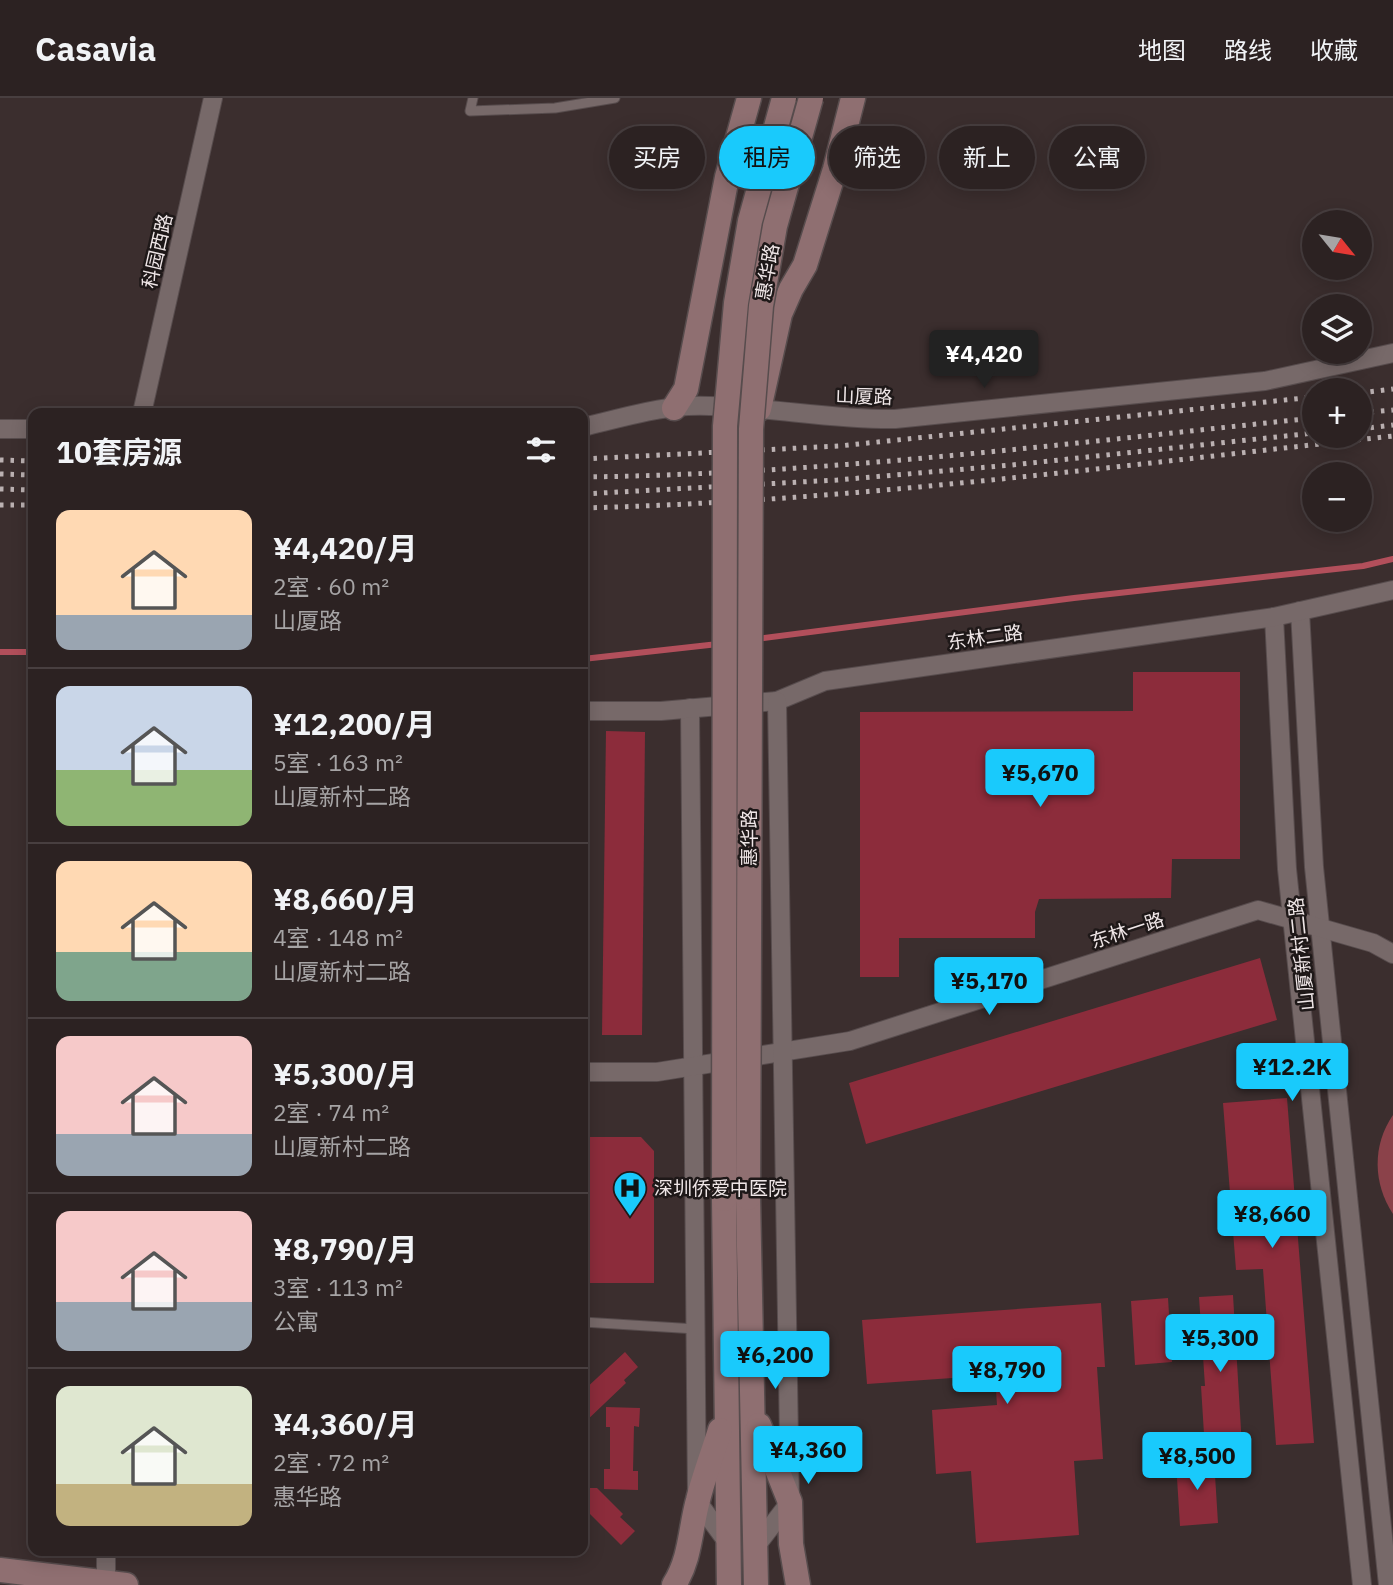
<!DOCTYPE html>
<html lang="zh">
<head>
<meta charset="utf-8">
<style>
	:root { --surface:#2c2222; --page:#342a2a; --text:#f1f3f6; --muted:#a6a4a5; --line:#483f40; --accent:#19cafc }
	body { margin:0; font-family:"IBM Plex Sans","Noto Sans SC",sans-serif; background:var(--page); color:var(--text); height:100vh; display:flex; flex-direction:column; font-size:26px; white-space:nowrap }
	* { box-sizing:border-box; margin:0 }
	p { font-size:23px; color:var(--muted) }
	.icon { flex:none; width:38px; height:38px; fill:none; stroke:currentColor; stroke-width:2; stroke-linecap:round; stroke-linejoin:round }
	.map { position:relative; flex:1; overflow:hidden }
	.drawer { position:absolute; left:28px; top:310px; width:560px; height:1148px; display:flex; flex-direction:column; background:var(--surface); border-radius:14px; box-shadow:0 4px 18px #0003,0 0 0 2px var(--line) }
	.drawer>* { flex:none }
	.banner { position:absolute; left:609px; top:28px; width:665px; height:63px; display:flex; gap:14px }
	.needle { width:46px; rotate:120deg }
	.controls { position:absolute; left:1302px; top:112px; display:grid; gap:14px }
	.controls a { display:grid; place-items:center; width:70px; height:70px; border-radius:50%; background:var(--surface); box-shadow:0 4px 18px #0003,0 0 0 2px var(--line); font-size:35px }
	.price { position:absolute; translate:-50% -60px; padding:0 16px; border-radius:7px; background:var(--accent); color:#111; font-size:23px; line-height:46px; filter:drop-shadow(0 2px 4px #0008) }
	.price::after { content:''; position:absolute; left:50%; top:42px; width:21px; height:16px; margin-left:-10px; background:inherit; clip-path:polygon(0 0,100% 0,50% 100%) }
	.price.current { background:#222; color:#fff }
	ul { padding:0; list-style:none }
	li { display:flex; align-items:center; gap:21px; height:175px; padding:0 28px }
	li+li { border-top:2px solid var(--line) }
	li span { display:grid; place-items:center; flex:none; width:196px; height:140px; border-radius:14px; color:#555 }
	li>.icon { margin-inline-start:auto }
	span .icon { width:84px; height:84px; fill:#fffc; stroke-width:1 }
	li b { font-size:30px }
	h2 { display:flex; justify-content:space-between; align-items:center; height:84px; padding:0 28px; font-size:30px }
	.chip { padding:0 24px; border-radius:32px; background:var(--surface); box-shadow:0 4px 18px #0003,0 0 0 2px var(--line); font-size:24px; line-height:63px }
	.chip.current { background:var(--accent); color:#111 }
	header { display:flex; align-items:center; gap:42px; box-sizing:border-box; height:98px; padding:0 35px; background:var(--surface); border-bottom:2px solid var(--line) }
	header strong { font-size:33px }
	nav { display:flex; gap:38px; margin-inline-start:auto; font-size:24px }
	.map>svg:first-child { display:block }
	.grass { fill:#8b424a }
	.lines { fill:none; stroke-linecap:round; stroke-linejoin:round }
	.stream { stroke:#b24f5b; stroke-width:6 }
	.building { fill:#8c2c3b }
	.lane-casing { stroke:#574c4d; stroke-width:11 }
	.street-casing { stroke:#574c4d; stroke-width:20 }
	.secondary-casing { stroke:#574c4d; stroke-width:27 }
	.lane { stroke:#776969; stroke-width:9 }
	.street { stroke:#776969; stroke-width:18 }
	.secondary { stroke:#8f6f71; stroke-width:24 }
	.rail { stroke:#bbb1b2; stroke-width:5; stroke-dasharray:3.5 7; stroke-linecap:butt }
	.secondary-bridge-casing { stroke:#574c4d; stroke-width:27; stroke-linecap:butt }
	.secondary-bridge { stroke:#8f6f71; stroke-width:24 }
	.labels { text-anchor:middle; stroke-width:5; stroke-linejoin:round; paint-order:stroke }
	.street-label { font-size:19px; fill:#efe6e7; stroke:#1e1818 }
	.poi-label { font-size:19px; fill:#efe6e7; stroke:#1e1818; text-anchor:start }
</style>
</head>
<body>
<header>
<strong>Casavia</strong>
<nav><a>地图</a><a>路线</a><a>收藏</a></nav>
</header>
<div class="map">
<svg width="1393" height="1487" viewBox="0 0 1393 1487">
	<rect width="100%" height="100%" fill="#3b2e2e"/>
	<path class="grass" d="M1393,1017v99c-20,-30 -21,-69 0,-99z"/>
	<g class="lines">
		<g class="stream">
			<polyline points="756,541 1074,500 1363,468 1393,461"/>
			<polyline points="0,554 33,554"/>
			<polyline points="583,561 718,546"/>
		</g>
	</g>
	<g class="building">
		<polygon points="1133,574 1240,574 1240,761 1172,761 1171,800 1039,801 1035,814 1035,840 899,840 899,879 860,879 860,614 1133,613"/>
		<polygon points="606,633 645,634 642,937 602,937"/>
		<polygon points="1260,860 1277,922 866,1046 849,985"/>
		<polygon points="1287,1000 1314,1345 1276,1347 1263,1171 1236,1172 1223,1005"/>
		<polygon points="583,1039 641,1039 654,1053 654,1185 583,1185"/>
		<polygon points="1233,1197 1242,1349 1205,1352 1201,1288 1205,1288 1199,1199"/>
		<polygon points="1168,1200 1172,1264 1135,1267 1131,1203"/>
		<polygon points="1101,1205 1105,1269 1097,1269 1103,1361 1074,1363 1079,1437 976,1445 971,1373 936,1376 932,1312 997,1307 995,1277 867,1286 862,1222"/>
		<polygon points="625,1254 638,1269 624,1282 626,1285 583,1326 583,1293"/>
		<polygon points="606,1309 640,1310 639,1329 634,1328 633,1373 638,1373 638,1392 604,1391 604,1371 610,1371 610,1329 606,1329"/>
		<polygon points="1214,1361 1218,1425 1180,1428 1176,1364"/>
		<polygon points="583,1390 597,1390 623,1416 620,1419 635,1433 621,1447 583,1409"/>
	</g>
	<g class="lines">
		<defs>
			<g id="lane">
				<polyline points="473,0 470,13 555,10 615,0"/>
				<polyline points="583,1224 696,1231"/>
			</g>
			<g id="street">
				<polyline points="142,315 213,0"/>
				<path d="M583,329c34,-8 70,-19 105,-21 69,-2 138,14 207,13l370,-38 128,-28"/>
				<polyline points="0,331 33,331"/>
				<polyline points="1300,513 1314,769 1388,1487"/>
				<polyline points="1274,519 1287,771 1362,1487"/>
				<polyline points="690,610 697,1403 728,1445"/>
				<polyline points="583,613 661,613 777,603 825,583 1274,519 1393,492"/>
				<polyline points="583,974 657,974 850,943 1258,812 1373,845 1393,856"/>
				<polyline points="756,1448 790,1404 777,603"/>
				<polyline points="106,1485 106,1452"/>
			</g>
			<g id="secondary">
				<polyline points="674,310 686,291 727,79 749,0"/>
				<polyline points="759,311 780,216 791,191 805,167 835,71 853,0"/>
				<polyline points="748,1100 756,1487"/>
				<polyline points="724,1101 729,1487"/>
				<polyline points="759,1327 790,1404 791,1446 798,1487"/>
				<polyline points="0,1472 126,1487"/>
				<path d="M674,1487c17,-27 16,-56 24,-85 6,-24 15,-47 22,-70"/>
			</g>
		</defs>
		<use href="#lane" class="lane-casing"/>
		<use href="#street" class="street-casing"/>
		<use href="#secondary" class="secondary-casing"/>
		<use href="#lane" class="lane"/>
		<use href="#street" class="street"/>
		<use href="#secondary" class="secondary"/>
		<g class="rail">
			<polyline points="1360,295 1393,291"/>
			<polyline points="1360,315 1393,312"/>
			<polyline points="1360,331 1393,327"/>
			<polyline points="583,361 839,348 1314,299"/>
			<polyline points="0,362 33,363"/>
			<polyline points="0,376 33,377"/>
			<path d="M583,379c244,-3 488,-34 731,-59"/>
			<polyline points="0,391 33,392"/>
			<polyline points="583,396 837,382 1012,367 1314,335"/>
			<polyline points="0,407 33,407"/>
			<path d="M583,410c271,-7 541,-43 810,-72"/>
		</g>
		<defs>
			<g id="secondary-bridge">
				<polyline points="748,1100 751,331 761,208 775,128 811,0"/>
				<polyline points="724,1101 725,328 736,205 750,123 784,0"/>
			</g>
		</defs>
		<use href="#secondary-bridge" class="secondary-bridge-casing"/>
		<use href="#secondary-bridge" class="secondary-bridge"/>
	</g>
	<defs>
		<symbol id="hospital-pin" viewBox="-11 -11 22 30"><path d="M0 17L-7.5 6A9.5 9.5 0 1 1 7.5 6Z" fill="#19cafc" stroke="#1e1818"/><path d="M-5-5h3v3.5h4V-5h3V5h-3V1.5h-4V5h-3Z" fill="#111"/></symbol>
	</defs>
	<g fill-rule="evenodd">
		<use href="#hospital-pin" x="611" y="1071" width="38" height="52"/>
	</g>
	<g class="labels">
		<g class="street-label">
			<text transform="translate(157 153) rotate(-77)" y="7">科园西路</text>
			<text transform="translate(767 174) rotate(-80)" y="7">惠华路</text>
			<text transform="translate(864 298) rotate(2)" y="7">山厦路</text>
			<text transform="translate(985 539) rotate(-8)" y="7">东林二路</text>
			<text transform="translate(749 740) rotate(-90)" y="7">惠华路</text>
			<text transform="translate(1127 832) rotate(-18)" y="7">东林一路</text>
			<text transform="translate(1301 856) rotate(-96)" y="7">山厦新村二路</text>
		</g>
		<g class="poi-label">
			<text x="654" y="1097">深圳侨爱中医院</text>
		</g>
	</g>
</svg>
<div class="controls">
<a><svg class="needle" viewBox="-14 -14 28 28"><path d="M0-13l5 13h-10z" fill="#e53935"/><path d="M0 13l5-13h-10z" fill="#a6a4a5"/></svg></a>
<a><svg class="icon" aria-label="layers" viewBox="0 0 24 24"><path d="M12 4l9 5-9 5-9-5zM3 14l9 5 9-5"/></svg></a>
<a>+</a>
<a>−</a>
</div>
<b class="price current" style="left:984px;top:292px">¥4,420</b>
<b class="price" style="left:1040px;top:711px">¥5,670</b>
<b class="price" style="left:989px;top:919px">¥5,170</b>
<b class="price" style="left:1292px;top:1005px">¥12.2K</b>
<b class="price" style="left:1272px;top:1152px">¥8,660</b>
<b class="price" style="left:1220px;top:1276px">¥5,300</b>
<b class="price" style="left:775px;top:1293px">¥6,200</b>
<b class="price" style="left:1007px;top:1308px">¥8,790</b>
<b class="price" style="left:808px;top:1388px">¥4,360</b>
<b class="price" style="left:1197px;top:1394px">¥8,500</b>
<div class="banner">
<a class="chip">买房</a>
<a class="chip current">租房</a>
<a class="chip">筛选</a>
<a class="chip">新上</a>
<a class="chip">公寓</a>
</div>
<section class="drawer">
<h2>10套房源<svg class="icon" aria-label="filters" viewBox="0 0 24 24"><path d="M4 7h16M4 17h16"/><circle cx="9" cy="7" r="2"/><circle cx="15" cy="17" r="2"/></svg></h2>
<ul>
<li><span style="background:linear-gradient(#ffd9b3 75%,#9aa5b1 0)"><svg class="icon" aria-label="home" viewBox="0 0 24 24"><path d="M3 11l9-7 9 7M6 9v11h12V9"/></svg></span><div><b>¥4,420/月</b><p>2室 · 60 m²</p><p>山厦路</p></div></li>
<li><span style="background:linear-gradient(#c9d6e8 60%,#8fb573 0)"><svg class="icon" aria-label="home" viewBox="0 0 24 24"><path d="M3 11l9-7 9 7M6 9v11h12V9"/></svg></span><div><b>¥12,200/月</b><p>5室 · 163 m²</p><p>山厦新村二路</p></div></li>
<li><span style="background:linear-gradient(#ffd9b3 65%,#7fa58c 0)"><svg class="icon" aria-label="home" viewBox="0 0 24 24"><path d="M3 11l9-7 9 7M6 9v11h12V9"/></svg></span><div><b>¥8,660/月</b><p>4室 · 148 m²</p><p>山厦新村二路</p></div></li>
<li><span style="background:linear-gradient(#f6c9c9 70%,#9aa5b1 0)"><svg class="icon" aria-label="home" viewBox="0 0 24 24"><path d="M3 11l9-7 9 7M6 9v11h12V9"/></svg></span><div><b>¥5,300/月</b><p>2室 · 74 m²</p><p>山厦新村二路</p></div></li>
<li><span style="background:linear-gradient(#f6c9c9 65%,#9aa5b1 0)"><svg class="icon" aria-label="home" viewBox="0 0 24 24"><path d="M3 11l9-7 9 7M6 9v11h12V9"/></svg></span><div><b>¥8,790/月</b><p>3室 · 113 m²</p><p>公寓</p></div></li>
<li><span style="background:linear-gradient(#dfe7d0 70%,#c2b280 0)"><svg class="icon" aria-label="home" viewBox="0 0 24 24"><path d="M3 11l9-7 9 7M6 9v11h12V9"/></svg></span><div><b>¥4,360/月</b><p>2室 · 72 m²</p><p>惠华路</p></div></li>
</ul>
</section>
</div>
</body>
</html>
